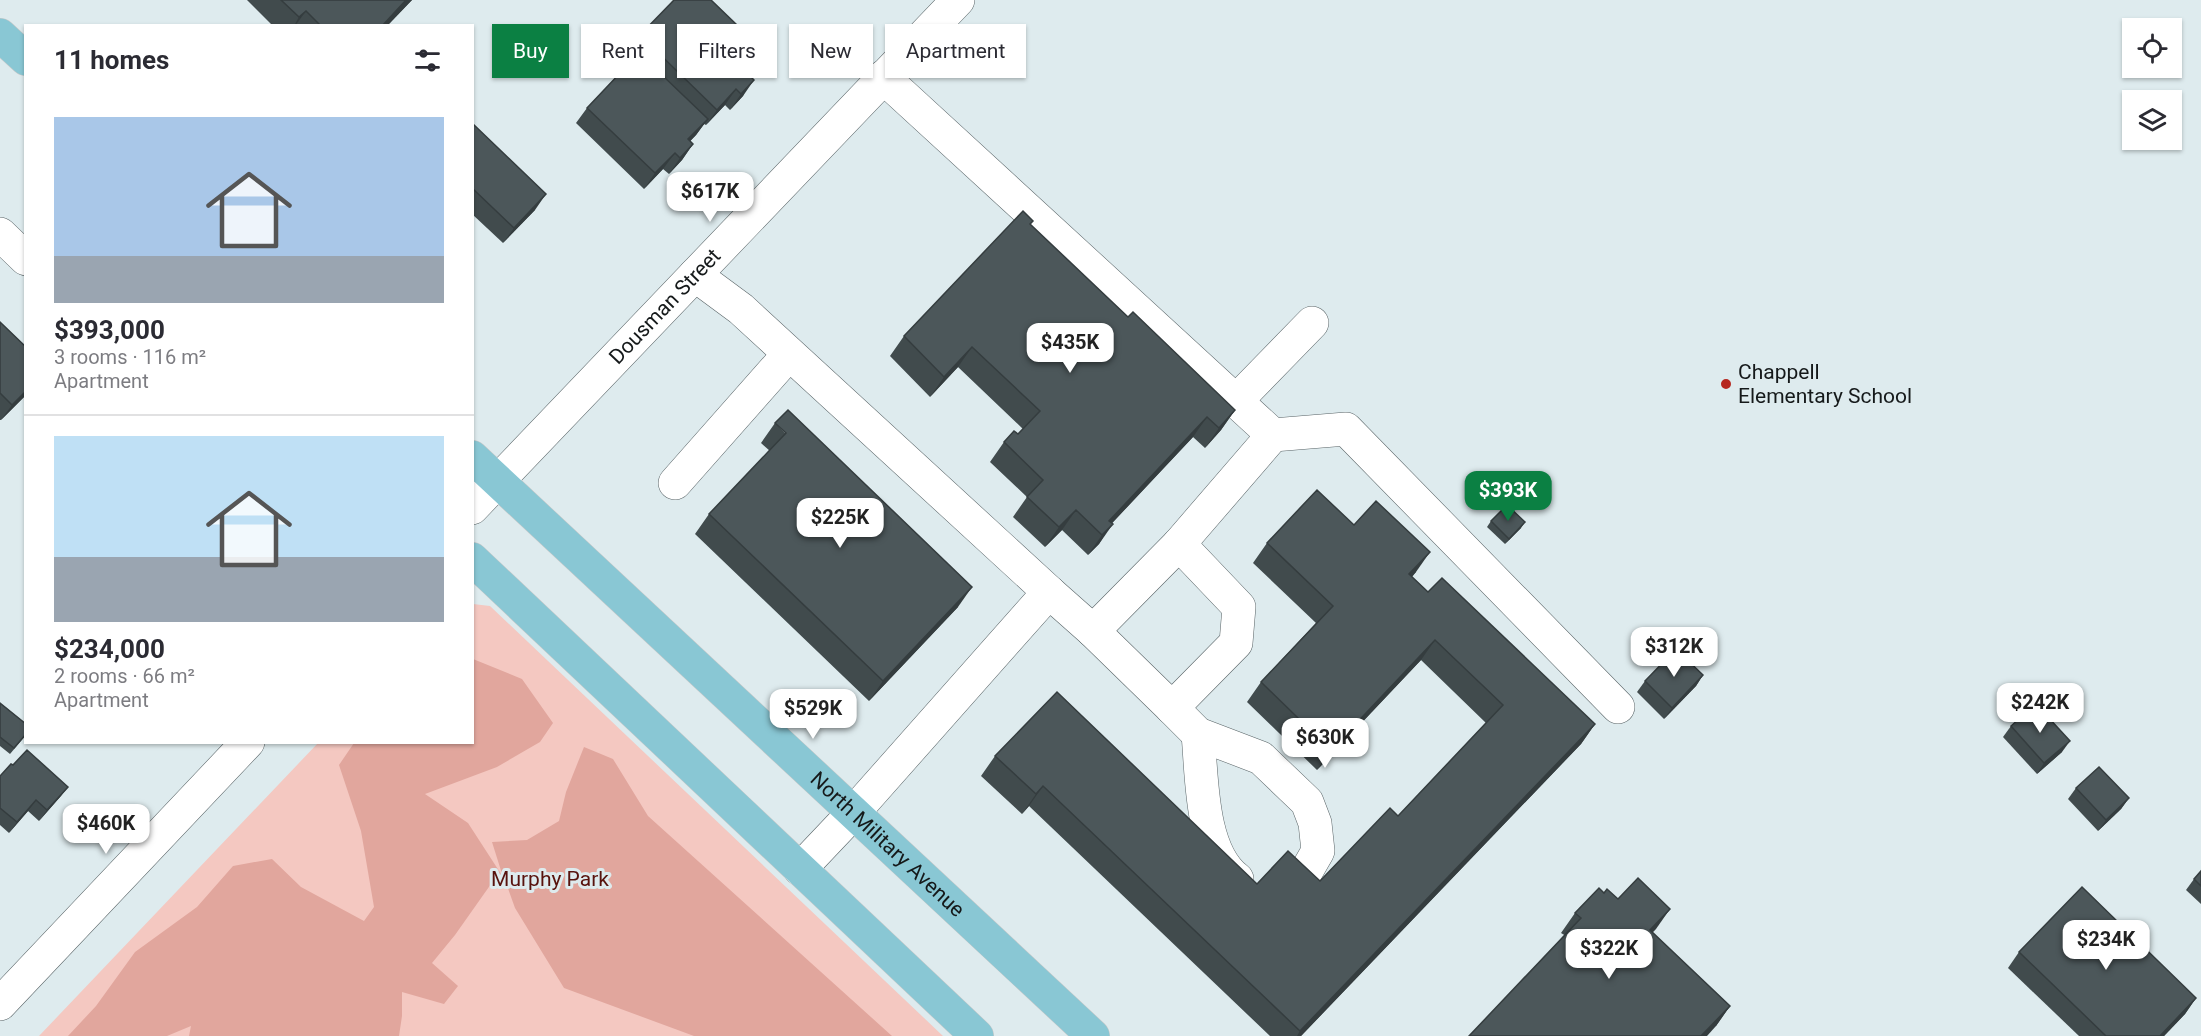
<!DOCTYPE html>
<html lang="en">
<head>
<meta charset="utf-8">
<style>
	:root { --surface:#fff; --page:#f7f7f7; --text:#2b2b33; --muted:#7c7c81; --line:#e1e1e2; --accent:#0b8043 }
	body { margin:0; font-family:Roboto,sans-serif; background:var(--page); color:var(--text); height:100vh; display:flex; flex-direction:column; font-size:22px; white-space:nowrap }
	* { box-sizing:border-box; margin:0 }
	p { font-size:20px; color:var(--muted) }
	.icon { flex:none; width:33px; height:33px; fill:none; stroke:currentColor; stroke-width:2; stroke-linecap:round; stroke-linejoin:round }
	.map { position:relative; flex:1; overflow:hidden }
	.panel { position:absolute; left:24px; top:24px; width:450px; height:720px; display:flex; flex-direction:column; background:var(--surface); border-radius:0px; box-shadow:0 2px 4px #0004 }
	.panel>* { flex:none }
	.guide { position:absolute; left:492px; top:24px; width:570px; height:54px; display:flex; gap:12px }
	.buttons { position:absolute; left:2122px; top:18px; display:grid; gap:12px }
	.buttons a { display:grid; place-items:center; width:60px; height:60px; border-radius:0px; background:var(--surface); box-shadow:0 2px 4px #0004; font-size:30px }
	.price { position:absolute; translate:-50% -51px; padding:0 14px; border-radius:12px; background:#fff; color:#222; font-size:20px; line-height:39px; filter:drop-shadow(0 2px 3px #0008) }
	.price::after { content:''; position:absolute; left:50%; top:36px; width:18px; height:14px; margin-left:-9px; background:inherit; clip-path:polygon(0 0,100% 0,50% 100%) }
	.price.current { background:var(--accent); color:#fff }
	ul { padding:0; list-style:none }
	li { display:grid; align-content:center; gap:12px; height:318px; padding:0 30px }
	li+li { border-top:2px solid var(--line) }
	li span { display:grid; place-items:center; height:186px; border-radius:0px; color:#555 }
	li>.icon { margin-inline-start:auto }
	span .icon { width:108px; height:108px; fill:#fffc; stroke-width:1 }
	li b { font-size:26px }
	h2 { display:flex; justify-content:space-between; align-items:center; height:72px; padding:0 30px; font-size:26px }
	.tag { padding:0 21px; border-radius:0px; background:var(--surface); box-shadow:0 2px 4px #0004; font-size:21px; line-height:54px }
	.tag.current { background:var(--accent); color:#fff }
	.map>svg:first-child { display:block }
	.green { fill:#f4c8c1 }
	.forest { fill:#e1a69d }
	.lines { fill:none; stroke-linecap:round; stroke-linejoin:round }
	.minor-casing { stroke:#596467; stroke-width:34 }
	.major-casing { stroke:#c7c8c8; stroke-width:34 }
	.minor { stroke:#fff; stroke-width:33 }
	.major { stroke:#89c7d4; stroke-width:33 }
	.wall { fill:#414b4d }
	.shaded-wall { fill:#353d3f }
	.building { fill:#4c575a; stroke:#353d3f; stroke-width:1.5 }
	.poi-dot { fill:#b6271f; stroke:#deebee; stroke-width:2 }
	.labels { text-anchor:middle; stroke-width:6; stroke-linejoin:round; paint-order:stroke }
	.street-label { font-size:21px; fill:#15191a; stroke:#deebee }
	.poi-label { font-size:21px; fill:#15191a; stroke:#deebee; text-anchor:start }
	.park-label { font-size:21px; fill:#58130e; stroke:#deebee }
</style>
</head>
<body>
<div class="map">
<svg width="2201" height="1036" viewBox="0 0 2201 1036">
	<rect width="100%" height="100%" fill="#deebee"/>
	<polygon class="green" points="473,604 490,606 943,1036 39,1036 318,743 472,742"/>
	<polygon class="forest" points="473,659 522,679 553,723 540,742 497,767 425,794 468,823 503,877 492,842 527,840 559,821 566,792 584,747 613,759 648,816 892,1036 694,1036 564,988 515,908 505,880 491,884 455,935 432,963 458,986 444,1004 402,992 402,1016 399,1036 189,1036 191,1026 167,1036 68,1036 96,1006 135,952 197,907 233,866 272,859 301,887 364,921 374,907 361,831 339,765 354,743 472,742"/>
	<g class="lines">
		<defs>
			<g id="minor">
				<polyline points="883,77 1273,435 1179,544 1093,631 1049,592"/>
				<polyline points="0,234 26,259"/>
				<polyline points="695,275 741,309 1049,592 854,812 800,869"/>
				<polyline points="1236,401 1312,323"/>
				<polyline points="1273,435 1346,429 1618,707"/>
				<polyline points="675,483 789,354"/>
				<path id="s1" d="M472,508l486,-508"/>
				<polyline points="1093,631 1172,708 1236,643 1239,607 1179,544"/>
				<polyline points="1172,708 1198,734 1261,758 1307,802 1315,823 1318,851 1295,891"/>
				<path d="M1198,734c4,42 2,117 39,145"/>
				<polyline points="0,1004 248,742"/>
			</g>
			<g id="major">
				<polyline points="0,35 26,59"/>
				<path id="s2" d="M472,457l621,579"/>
				<polyline points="472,559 977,1036"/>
			</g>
		</defs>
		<use href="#minor" class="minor-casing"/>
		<use href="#major" class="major-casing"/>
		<use href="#minor" class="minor"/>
		<use href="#major" class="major"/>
	</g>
	<g class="wall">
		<polygon points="247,0 412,0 387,26 273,26"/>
		<polygon points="640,35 768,55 757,71 751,77 743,96 730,110 725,105 706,125 704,124 696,135 690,141 693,144 682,160 669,174 663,169 644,189 576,123 587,108 635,57 629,51"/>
		<polygon points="472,123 535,210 503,243 472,214"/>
		<polygon points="1033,221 1030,225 1128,317 1235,410 1221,430 1205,448 1193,437 1112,523 1099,544 1088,555 1062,530 1045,547 1013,517 1027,497 990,462 1004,442 1018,434 1023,429 958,367 930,397 890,356 904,336"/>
		<polygon points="0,322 26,347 26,395 1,420 0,420"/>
		<polygon points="775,423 958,607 869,701 695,534 709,514 770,451 761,443"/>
		<polygon points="1491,521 1521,528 1505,544 1487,527"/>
		<polygon points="1354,525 1416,572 1412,577 1428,592 1595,724 1581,744 1301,1036 1270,1036 1029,806 1022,814 981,776 995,756 1257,884 1320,881 1398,816 1486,723 1421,660 1317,770 1247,702 1261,682 1316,623 1253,563 1267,543"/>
		<polygon points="1703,675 1696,686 1664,719 1637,692 1645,681"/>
		<polygon points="0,703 26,724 26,735 10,754 0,746"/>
		<polygon points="2011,726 2062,752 2037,774 2003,737"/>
		<polygon points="13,765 68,787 60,797 39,821 28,811 9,833 0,825 0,776"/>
		<polygon points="2076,788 2129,798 2121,809 2098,831 2068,799"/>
		<polygon points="2201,871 2201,904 2186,890 2194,879"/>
		<polygon points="1604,893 1618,899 1670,909 1652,932 1730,1006 1716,1026 1561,933 1575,913"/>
		<polygon points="2019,952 2196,998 2185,1014 2164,1036 2079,1036 2008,968"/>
	</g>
	<g class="shaded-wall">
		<polygon points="406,0 412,0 387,26 382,26"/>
		<polygon points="306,11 295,26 294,26 299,17"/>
		<polygon points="768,55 757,71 738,91 749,75"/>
		<polygon points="754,80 743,96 730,110 741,94"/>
		<polygon points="736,89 725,105 706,125 717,110"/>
		<polygon points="708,119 696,135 677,155 688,139"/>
		<polygon points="693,144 682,160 669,174 680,158"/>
		<polygon points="675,153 663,169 644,189 655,173"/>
		<polygon points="546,194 535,210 503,243 514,228"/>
		<polygon points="972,347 958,367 930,397 944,377"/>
		<polygon points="26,391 26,395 1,420 12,405"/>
		<polygon points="1235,410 1221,430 1205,448 1219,428"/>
		<polygon points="1207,417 1193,437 1101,535 1109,521"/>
		<polygon points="1076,510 1062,530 1045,547 1059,527"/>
		<polygon points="1525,522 1521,528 1505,544 1509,539"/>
		<polygon points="1113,524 1099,544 1088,555 1102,535"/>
		<polygon points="1430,552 1416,572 1395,594 1409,574"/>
		<polygon points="972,587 958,607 869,701 883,681"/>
		<polygon points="1435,640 1421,660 1317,770 1331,750"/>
		<polygon points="1703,675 1696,686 1664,719 1672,708"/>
		<polygon points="1595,724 1581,744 1301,1036 1297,1036 1300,1031"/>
		<polygon points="2070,741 2062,752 2037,774 2044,763"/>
		<polygon points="1043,786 1029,806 1022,814 1036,794"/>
		<polygon points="68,787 60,797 39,821 47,810"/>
		<polygon points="2129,798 2121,809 2098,831 2106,820"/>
		<polygon points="36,800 28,811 9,833 17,822"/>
		<polygon points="1670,909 1656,929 1636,950 1650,930"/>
		<polygon points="2196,998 2185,1014 2164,1036 2160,1036"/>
		<polygon points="1730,1006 1716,1026 1707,1036 1701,1036"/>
	</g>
	<g class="building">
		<polygon points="281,0 406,0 382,26 321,26 306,11 299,17"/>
		<polygon points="674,0 711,0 768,55 749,75 754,80 741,94 736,89 717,110 640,35"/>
		<polygon points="639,53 708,119 688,139 693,144 680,158 675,153 655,173 587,108"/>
		<polygon points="472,123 546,194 514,228 472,188"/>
		<polygon points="1023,211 1033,221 1030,224 1128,317 1133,312 1235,410 1219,428 1207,417 1109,521 1113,524 1102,535 1076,510 1059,527 1027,497 1043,480 1004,442 1014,431 1018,434 1040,411 972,347 944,377 904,336"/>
		<polygon points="0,322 26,347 26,391 12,405 0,393"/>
		<polygon points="788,410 972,587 883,681 709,514 786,433 775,423"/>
		<polygon points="1317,490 1354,525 1376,501 1430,552 1409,574 1428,592 1442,578 1595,724 1300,1031 1043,786 1036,794 995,756 1057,692 1257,884 1288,851 1320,881 1390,808 1398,816 1503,705 1435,640 1331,750 1261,682 1333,606 1267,543"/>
		<polygon points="1507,505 1525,522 1509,539 1491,521"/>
		<polygon points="1676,649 1703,675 1672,708 1645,681"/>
		<polygon points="0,703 26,724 26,734 14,748 0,737"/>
		<polygon points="2036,704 2070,741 2044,763 2011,726"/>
		<polygon points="27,750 68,787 47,810 36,800 17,822 0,808 0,776 11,764 13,765"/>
		<polygon points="2099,767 2129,798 2106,820 2076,788"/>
		<polygon points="2201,871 2201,886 2194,879"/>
		<polygon points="1638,878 1670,909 1650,930 1730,1006 1701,1036 1469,1036 1581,918 1575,913 1599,888 1604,893 1607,889 1618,899"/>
		<polygon points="2082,887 2196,998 2160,1036 2106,1036 2019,952"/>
	</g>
	<circle class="poi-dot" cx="1726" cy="384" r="6"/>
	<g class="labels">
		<g class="street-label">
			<text dy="7" stroke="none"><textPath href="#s1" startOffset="279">Dousman Street</textPath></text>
			<text dy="7" stroke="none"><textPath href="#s2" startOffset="568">North Military Avenue</textPath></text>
		</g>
		<g class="poi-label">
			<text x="1738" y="379">Chappell<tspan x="1738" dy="24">Elementary School</tspan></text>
		</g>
		<g class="park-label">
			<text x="550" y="886">Murphy Park</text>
		</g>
	</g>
</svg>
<div class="buttons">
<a><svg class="icon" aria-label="locate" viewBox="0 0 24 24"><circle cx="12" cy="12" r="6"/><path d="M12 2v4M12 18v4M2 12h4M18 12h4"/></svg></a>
<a><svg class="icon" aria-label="layers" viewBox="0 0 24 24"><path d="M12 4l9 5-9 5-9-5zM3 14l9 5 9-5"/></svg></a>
</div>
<b class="price" style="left:710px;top:223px">$617K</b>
<b class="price" style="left:1070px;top:374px">$435K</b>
<b class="price current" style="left:1508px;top:522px">$393K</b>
<b class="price" style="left:840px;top:549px">$225K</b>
<b class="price" style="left:1674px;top:678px">$312K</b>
<b class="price" style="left:2040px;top:734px">$242K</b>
<b class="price" style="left:813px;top:740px">$529K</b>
<b class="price" style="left:1325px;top:769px">$630K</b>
<b class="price" style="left:106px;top:855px">$460K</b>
<b class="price" style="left:2106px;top:971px">$234K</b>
<b class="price" style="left:1609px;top:980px">$322K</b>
<div class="guide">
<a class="tag current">Buy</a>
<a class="tag">Rent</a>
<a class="tag">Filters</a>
<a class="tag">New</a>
<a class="tag">Apartment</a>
</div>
<section class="panel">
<h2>11 homes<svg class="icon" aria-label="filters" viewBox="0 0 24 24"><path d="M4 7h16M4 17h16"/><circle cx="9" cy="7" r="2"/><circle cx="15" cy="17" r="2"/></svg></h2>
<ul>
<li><span style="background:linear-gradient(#a9c7e8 75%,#9aa5b1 0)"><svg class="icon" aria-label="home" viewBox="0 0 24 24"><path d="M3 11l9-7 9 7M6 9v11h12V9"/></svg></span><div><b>$393,000</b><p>3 rooms · 116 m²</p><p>Apartment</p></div></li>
<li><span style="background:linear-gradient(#bfe0f5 65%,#9aa5b1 0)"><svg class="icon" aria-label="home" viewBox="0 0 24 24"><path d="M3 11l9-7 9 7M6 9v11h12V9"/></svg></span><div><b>$234,000</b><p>2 rooms · 66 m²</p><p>Apartment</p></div></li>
</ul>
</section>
</div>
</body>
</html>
